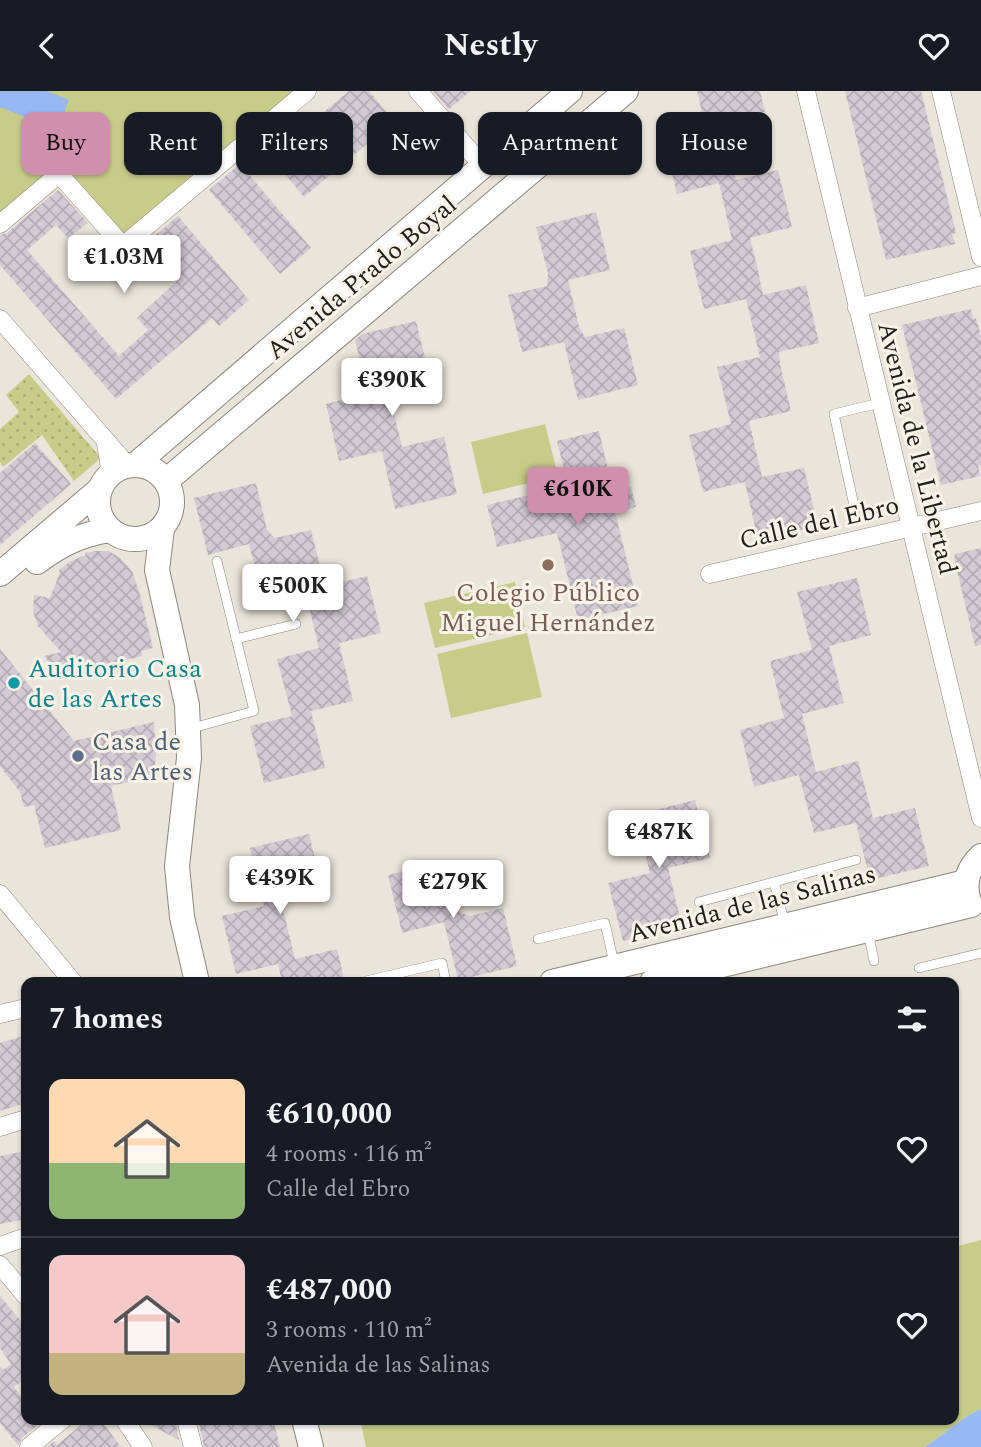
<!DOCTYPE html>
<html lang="en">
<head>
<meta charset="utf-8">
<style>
	:root { --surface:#171b24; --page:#20242c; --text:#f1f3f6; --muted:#9ea1a6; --line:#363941; --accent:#cf8fad }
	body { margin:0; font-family:Spectral,serif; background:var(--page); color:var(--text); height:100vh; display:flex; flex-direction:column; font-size:26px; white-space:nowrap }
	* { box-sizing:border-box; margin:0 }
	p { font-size:23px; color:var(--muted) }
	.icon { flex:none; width:38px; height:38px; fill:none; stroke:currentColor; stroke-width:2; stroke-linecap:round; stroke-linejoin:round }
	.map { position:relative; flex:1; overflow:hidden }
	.sheet { position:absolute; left:21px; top:886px; width:938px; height:448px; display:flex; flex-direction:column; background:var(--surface); border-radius:14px; box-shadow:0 2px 5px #0004 }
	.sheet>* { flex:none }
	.banner { position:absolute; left:21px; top:21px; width:940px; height:63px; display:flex; gap:14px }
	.price { position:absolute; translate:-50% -60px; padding:0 16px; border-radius:7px; background:#fff; color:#222; font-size:23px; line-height:46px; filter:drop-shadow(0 2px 4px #0008) }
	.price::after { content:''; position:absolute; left:50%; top:42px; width:21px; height:16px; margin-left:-10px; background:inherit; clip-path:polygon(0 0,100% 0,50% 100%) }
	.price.active { background:var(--accent); color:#111 }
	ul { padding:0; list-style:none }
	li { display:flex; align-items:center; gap:21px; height:175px; padding:0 28px }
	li+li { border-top:2px solid var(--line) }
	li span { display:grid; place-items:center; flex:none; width:196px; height:140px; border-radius:14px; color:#555 }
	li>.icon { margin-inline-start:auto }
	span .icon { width:84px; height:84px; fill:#fffc; stroke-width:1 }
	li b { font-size:30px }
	h2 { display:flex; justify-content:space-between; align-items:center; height:84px; padding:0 28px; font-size:30px }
	.chip { padding:0 24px; border-radius:14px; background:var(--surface); box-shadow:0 2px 5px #0004; font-size:24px; line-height:63px }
	.chip.active { background:var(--accent); color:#111 }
	header { display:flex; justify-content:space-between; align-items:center; height:91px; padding:0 28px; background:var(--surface); font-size:32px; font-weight:700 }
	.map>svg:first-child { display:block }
	.green { fill:#c7cd89 }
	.garden { fill:url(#garden-dots) }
	.water { fill:#98b8f4 }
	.building { fill:url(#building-cross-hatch) }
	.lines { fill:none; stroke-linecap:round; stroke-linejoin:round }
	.lane-casing { stroke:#8c877d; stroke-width:10 }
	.street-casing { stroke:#8c877d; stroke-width:19 }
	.secondary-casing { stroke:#8c877d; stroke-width:26 }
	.lane { stroke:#fff; stroke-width:9 }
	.street { stroke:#fff; stroke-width:18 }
	.secondary { stroke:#fff; stroke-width:24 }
	.education-dot { fill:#8d6e63; stroke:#f8f2e7; stroke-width:2.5 }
	.culture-dot { fill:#0f9aa8; stroke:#f8f2e7; stroke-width:2.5 }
	.service-dot { fill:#5c6f8a; stroke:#f8f2e7; stroke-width:2.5 }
	.labels { text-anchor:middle; stroke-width:6; stroke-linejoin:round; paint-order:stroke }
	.street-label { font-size:26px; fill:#211f1c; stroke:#f8f2e7 }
	.education-label { font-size:26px; fill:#785e54; stroke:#f8f2e7 }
	.culture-label { font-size:26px; fill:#0d838f; stroke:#f8f2e7; text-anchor:start }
	.service-label { font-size:26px; fill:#4e5e75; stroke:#f8f2e7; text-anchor:start }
</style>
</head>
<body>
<header><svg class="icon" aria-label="back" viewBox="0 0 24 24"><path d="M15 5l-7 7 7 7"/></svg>Nestly<svg class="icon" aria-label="heart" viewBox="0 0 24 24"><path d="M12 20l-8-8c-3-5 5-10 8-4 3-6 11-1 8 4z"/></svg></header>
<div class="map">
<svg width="981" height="1356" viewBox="0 0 981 1356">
	<defs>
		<pattern id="garden-dots" width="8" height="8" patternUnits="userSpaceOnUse" patternTransform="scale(1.75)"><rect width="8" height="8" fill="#c7cd89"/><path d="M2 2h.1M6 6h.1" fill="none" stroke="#abb076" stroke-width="1.8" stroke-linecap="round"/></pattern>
		<pattern id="building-cross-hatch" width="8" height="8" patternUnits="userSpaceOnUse" patternTransform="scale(1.75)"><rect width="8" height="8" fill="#d3cad3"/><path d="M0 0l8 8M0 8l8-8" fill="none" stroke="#b5adb5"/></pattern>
	</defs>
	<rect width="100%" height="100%" fill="#eae5da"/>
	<g class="green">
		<polygon points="0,0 297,0 123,146 60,74 0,124"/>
		<polygon points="545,333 558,385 483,403 471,351"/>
		<polygon points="515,491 525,536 435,557 424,512"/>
		<polygon points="527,542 542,606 451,627 437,563"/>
		<polygon points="981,1149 981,1318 969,1324 925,1356 366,1356 360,1328 954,1328 954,1156"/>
	</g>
	<polygon class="garden" points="29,283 101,367 74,390 42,344 3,376 0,371 0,338 19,321 6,304"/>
	<g class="water">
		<polygon points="0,0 47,0 69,9 57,39 0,16"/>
		<polygon points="981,1318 981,1356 925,1356 969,1324"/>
	</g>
	<g class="building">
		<polygon points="349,0 369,0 394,30 304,106 274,70 284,61 281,57"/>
		<polygon points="433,0 471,0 449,18"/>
		<polygon points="697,0 760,0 765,21 723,31 736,89 778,79 792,136 750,147 757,175 763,204 806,194 819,252 779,261 780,273 791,320 749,330 762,386 804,377 818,435 758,449 745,391 703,401 689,344 731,333 717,276 760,266 746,208 704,218 690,160 732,149 719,92 677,103 663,45 705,35"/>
		<polygon points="845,0 921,0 956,142 952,143 955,153 886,169"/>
		<polygon points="240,73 311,157 280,183 209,99"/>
		<polygon points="58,99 88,132 68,147 56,134 27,159 119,265 148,239 137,227 179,188 147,151 178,125 249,209 219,235 212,227 116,308 0,174 0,144 7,142"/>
		<polygon points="596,121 610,179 568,189 579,236 585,246 624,237 638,294 578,309 564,251 522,261 508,204 547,195 548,182 536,136"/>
		<polygon points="971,218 973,228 976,227 981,246 981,374 978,374 980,385 941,394 902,234"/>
		<polygon points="416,230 430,288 388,298 402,356 444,346 457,403 395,418 382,360 339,370 326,313 368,302 355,249 362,243"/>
		<polygon points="599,340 613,400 631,396 636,416 615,421 638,515 578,529 557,442 497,456 487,414 568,395 557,350"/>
		<polygon points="35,352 71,393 0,454 0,382"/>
		<polygon points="256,392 267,439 275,447 311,439 325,495 367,485 381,542 339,552 353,610 311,620 325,677 264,692 250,635 292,625 277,568 319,557 305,500 264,511 249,453 208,464 194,407"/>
		<polygon points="981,457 981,554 975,555 954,467 955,463"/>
		<polygon points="95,460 108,460 119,466 132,480 139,500 153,557 141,560 142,565 60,585 44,565 61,561 38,535 33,521 34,504 50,507 60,481 59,479 71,470 86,464 85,462"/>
		<polygon points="857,487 871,544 829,555 844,612 802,623 816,681 858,670 873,727 915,717 929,775 870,789 856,732 814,742 799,684 754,696 740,639 784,627 770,570 812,559 797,501"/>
		<polygon points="0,558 74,650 154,631 156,662 154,685 111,695 121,739 45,757 34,714 24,716 20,701 0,675"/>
		<polygon points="695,709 710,767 668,777 682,835 623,850 608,792 650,782 636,724"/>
		<polygon points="309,743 323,800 281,810 295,868 337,858 345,891 282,891 278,873 236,883 222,825 264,815 250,757"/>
		<polygon points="447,770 460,821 470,825 503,817 517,875 458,889 444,831 402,842 388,784"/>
		<polygon points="26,944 26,1012 0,1020 0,952"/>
		<polygon points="26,1060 26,1128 0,1133 0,1065"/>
		<polygon points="0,1205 26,1236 26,1294 23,1289 14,1296 26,1312 26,1328 37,1328 40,1332 22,1347 18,1354 0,1332 0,1275 3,1279 11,1273 0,1257"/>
		<polygon points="88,1328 100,1328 121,1356 47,1356 54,1350 57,1354"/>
		<polygon points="139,1328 175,1328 179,1349"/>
		<polygon points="198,1328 273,1328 280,1356 204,1356"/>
	</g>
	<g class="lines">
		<defs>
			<g id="lane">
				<polyline points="855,419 834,323 880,312"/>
				<polyline points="236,548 296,533"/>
				<polyline points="189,638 254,620 217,470"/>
				<polyline points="774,791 785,833"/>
				<polyline points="699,811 856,769"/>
				<polyline points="868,841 874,870"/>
				<polyline points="538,848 605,832 614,872"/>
				<polyline points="919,877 981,862"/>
				<polyline points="366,890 442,872 446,891"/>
			</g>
			<g id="street">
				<polyline points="418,0 483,75"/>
				<polyline points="806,0 981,727"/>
				<polyline points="941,0 981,166"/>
				<polyline points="0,133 59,83 123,155 307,0"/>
				<polyline points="857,217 981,185"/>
				<polyline points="0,228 127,374"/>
				<polyline points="106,352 111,383"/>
				<polyline points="710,483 981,420"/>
				<polyline points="0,803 73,891"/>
				<polyline points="0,923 26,917"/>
				<polyline points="0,1036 26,1028"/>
				<polyline points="0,1155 26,1146"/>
				<polyline points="0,1174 26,1205"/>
				<polyline points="124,1328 143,1356"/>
				<polyline points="186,1328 193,1356"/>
				<polyline points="29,1356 63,1328"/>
			</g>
			<g id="secondary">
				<circle cx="135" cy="411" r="37"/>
				<polyline points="135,374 570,0"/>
				<polyline points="166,390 626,0"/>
				<polyline points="162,437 157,479 187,614 189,667 177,775 182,826 197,891"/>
				<path d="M37,471c23,-17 44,-28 73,-32"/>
				<polyline points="0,483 99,399"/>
				<path d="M968,807c-4,-18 0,-29 13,-42"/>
				<polyline points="552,891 966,791"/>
				<polyline points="652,891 971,814"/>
				<polyline points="304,1328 311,1356"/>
			</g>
		</defs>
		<use href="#lane" class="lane-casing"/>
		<use href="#street" class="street-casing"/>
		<use href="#secondary" class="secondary-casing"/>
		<use href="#lane" class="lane"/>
		<use href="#street" class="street"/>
		<use href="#secondary" class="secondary"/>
	</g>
	<circle class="education-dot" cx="548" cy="474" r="7"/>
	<circle class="culture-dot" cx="14" cy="592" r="7"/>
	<circle class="service-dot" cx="78" cy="665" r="7"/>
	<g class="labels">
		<g class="street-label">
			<text transform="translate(361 186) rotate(-40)" y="9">Avenida Prado Boyal</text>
			<text transform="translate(918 357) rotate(76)" y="9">Avenida de la Libertad</text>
			<text transform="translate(819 431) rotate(-13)" y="9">Calle del Ebro</text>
			<text transform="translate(752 812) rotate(-14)" y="9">Avenida de las Salinas</text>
		</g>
		<g class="education-label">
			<text x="548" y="510">Colegio Público<tspan x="548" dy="30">Miguel Hernández</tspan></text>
		</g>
		<g class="culture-label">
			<text x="28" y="586">Auditorio Casa<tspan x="28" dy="30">de las Artes</tspan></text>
		</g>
		<g class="service-label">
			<text x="92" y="659">Casa de<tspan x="92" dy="30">las Artes</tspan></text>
		</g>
	</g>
</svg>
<b class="price" style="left:124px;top:204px">€1.03M</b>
<b class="price" style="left:392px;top:327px">€390K</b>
<b class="price active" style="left:578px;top:436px">€610K</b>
<b class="price" style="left:293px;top:533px">€500K</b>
<b class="price" style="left:659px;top:779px">€487K</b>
<b class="price" style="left:280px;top:825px">€439K</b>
<b class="price" style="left:453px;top:829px">€279K</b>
<div class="banner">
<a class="chip active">Buy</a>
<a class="chip">Rent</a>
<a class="chip">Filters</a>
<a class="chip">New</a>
<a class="chip">Apartment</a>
<a class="chip">House</a>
</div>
<section class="sheet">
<h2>7 homes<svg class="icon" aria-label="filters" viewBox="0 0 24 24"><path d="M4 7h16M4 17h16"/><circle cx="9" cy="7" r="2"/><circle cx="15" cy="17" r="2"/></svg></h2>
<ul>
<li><span style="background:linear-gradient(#ffd9b3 60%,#8fb573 0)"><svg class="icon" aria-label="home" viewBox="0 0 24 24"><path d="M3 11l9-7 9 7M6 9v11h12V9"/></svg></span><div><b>€610,000</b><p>4 rooms · 116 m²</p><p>Calle del Ebro</p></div><svg class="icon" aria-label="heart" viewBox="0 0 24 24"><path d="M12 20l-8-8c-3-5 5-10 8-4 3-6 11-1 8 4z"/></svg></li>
<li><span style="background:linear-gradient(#f6c9c9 70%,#c2b280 0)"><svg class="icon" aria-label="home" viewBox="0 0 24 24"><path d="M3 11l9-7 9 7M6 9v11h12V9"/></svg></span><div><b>€487,000</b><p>3 rooms · 110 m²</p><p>Avenida de las Salinas</p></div><svg class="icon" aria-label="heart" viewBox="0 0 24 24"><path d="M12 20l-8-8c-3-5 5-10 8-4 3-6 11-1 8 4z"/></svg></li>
</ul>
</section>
</div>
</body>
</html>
